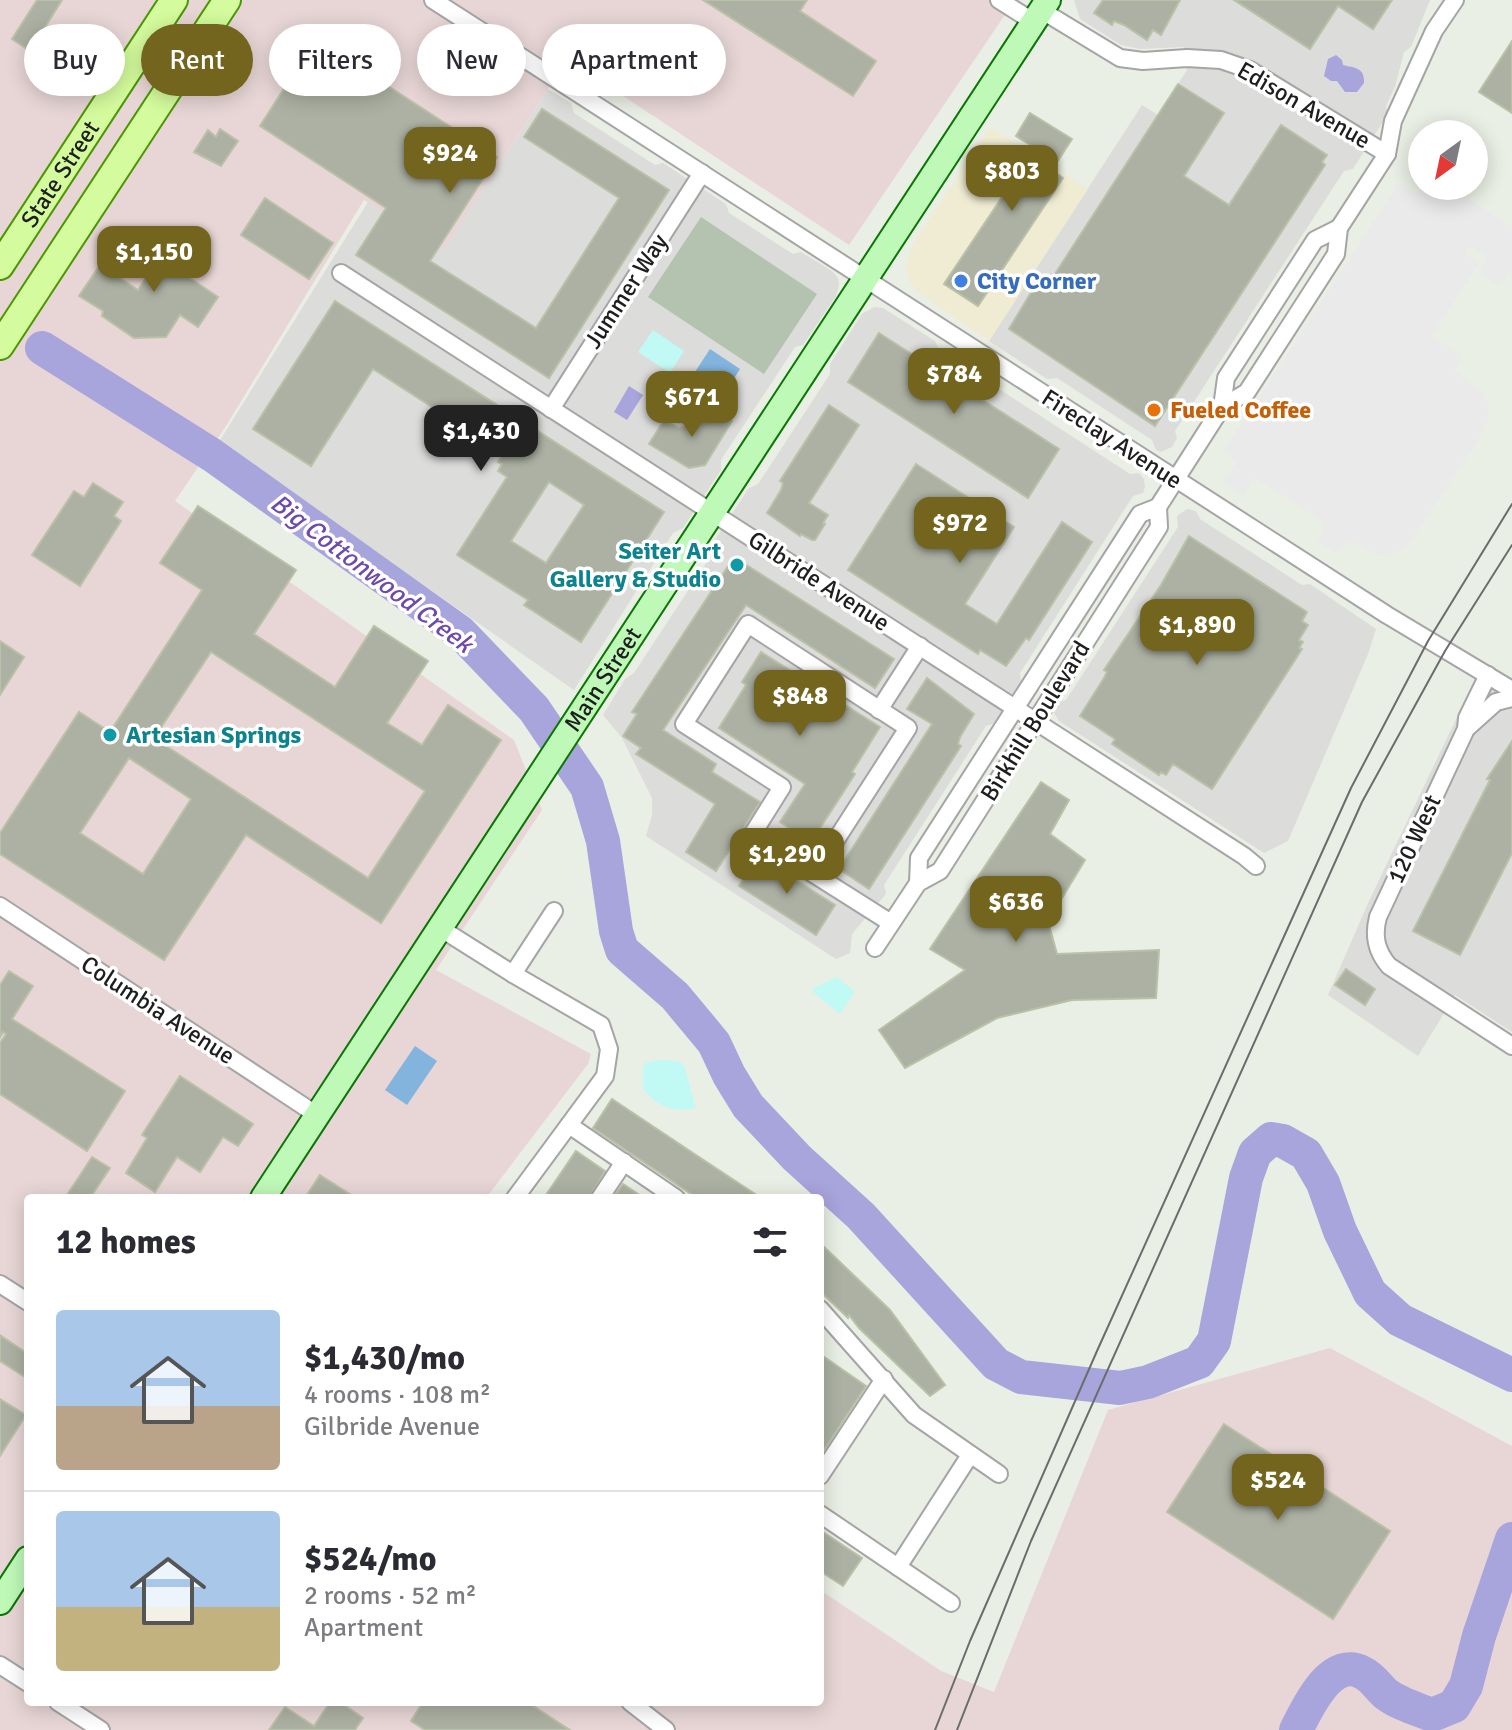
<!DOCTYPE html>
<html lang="en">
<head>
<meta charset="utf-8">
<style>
	:root { --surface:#fff; --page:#f2f2f3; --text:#2b2b33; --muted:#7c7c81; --line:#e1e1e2; --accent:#73651d }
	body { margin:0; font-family:Signika,sans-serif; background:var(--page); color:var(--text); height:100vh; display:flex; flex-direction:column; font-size:30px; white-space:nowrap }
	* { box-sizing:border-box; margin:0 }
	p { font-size:26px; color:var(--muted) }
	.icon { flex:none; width:44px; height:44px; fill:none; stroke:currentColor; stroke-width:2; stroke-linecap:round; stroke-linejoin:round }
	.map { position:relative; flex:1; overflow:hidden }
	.sheet { position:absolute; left:24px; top:1194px; width:800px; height:512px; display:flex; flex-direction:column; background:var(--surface); border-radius:8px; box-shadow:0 4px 20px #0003 }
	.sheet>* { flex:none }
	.top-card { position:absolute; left:24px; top:24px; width:800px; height:72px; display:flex; gap:16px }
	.needle { width:52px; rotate:213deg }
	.tools { position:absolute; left:1408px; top:120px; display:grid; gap:16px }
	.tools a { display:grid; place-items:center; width:80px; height:80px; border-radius:50%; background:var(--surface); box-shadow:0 4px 20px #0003; font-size:40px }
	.price { position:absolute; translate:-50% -68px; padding:0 18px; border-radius:16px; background:var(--accent); color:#fff; font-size:26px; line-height:52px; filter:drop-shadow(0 2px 4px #0008) }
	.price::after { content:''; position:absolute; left:50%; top:48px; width:24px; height:18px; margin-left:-12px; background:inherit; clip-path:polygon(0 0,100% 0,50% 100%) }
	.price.active { background:#222; color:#fff }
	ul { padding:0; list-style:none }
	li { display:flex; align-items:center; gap:24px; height:200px; padding:0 32px }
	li+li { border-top:2px solid var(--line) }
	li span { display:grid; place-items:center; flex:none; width:224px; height:160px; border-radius:8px; color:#555 }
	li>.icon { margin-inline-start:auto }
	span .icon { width:96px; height:96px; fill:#fffc; stroke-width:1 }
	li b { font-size:34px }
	h2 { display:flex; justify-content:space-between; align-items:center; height:96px; padding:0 32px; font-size:34px }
	.chip { padding:0 28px; border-radius:36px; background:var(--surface); box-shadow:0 4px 20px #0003; font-size:28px; line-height:72px }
	.chip.active { background:var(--accent); color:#fff }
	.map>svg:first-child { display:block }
	.residential { fill:#dcdcdb }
	.commercial { fill:#f0ecd3 }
	.industrial { fill:#e8d6d6 }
	.construction { fill:#b3c3af }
	.park { fill:#c1f9f5 }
	.pitch { fill:#82b4de }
	.parking { fill:#eaeaea }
	.water { fill:#a8a4dc }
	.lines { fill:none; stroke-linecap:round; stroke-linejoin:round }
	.river { stroke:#a8a4dc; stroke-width:34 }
	.building { fill:#adb1a3; stroke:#b9c1a6; stroke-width:2; fill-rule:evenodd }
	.street-casing { stroke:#a5a5a5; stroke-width:20 }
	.secondary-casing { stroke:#0b7505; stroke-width:28 }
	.primary-casing { stroke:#4a9701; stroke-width:30 }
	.street { stroke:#fff; stroke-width:16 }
	.secondary { stroke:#bff9b8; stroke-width:24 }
	.primary { stroke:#d4fb9d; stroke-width:26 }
	.tram { stroke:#6c6c6c; stroke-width:2 }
	.shop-dot { fill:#3f7fe0; stroke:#fff; stroke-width:3 }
	.food-dot { fill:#e8710a; stroke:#fff; stroke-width:3 }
	.culture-dot { fill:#0f9aa8; stroke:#fff; stroke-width:3 }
	.labels { text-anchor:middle; stroke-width:7; stroke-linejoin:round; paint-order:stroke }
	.street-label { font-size:24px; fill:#1e1e1e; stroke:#fff }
	.shop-label { font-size:24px; font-weight:bold; fill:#366cbe; stroke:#fff; text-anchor:start }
	.food-label { font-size:24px; font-weight:bold; fill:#c56008; stroke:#fff; text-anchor:start }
	.culture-label { font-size:24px; font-weight:bold; fill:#0d838f; stroke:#fff; text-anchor:end }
	.water-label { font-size:26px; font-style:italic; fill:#6d4bad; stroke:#fff }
</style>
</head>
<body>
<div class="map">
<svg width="1512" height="1730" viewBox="0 0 1512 1730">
	<rect width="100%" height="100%" fill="#e9efe4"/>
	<g class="residential">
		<polygon points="1074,0 1430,0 1411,47 1404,52 1395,87 1386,106 1388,113 1384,120 1353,169 1344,171 1175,431 1177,438 1172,447 1161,452 1156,450 1152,440 1057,378 1047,379 989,341 1142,105 1158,115 1187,70 1184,47 1140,49 1121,45 1080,19"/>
		<polygon points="548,89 571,103 574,113 655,165 663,163 726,204 729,213 793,254 801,252 832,271 838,278 839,285 836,296 803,345 795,347 721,460 721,470 683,528 673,533 574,690 219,442 368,202 444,249"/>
		<polygon points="874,307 883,308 935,341 939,350 1130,474 1139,473 1144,479 1145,487 1143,493 1133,496 1020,673 1021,684 996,723 986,726 884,885 886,894 852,934 850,953 836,959 646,836 652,815 652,798 622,738 603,715 625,679 634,673 710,557 710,547 749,488 758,484 830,374 830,364 862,314"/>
		<polygon points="1187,509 1196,511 1200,519 1302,585 1310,584 1376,629 1368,654 1288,841 1264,853 1059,721 1053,712 1057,703 1066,700 1178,527 1177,516"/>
		<polygon points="1512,680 1512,1032 1455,995 1418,1056 1328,995 1369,901 1459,713 1474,691"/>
	</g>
	<polygon class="commercial" points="990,127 1088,189 989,341 920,294 909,281 905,267 913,244"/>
	<polygon class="industrial" points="0,0 1015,0 849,245 567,59 444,250 364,200 226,426 175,501 514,740 542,810 436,970 591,1054 588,1064 486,1198 28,1198 28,1702 820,1702 820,1590 941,1671 994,1692 1108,1410 1330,1348 1512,1446 1512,1730 0,1730"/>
	<polygon class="construction" points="701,217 817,294 764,374 648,297"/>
	<g class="park">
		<polygon points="653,330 684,351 670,373 638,352"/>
		<polygon points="837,977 855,992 840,1014 815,994 812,989"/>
		<path d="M656,1060l23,1 5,4 12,43c-23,5 -38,-1 -53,-19v-25z"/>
	</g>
	<g class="pitch">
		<polygon points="710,349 740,369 720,401 689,381"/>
		<polygon points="415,1046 437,1061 407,1105 385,1090"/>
	</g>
	<polygon class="parking" points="1399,183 1416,194 1423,186 1449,186 1512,227 1512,273 1508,272 1499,286 1479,272 1487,257 1473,248 1468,248 1466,255 1479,263 1432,336 1462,356 1454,371 1483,393 1488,405 1489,418 1478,440 1407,546 1391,555 1380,555 1348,540 1337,553 1317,541 1324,531 1321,520 1259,480 1253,479 1244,495 1223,482 1237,462 1224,451"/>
	<g class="water">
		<path d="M1336,55l6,5 1,5c11,3 22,2 21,18l-7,9h-12l-8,-11h-6l-7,-5 4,-17z"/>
		<polygon points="629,386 643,395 627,420 614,412"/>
	</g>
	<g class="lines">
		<g class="river">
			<polyline points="42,348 212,455 460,632 534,709 587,787 603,841 616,931 622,950 675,996 714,1043 729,1075 748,1106 797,1158 861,1216 996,1364 1021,1377 1120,1388 1148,1382 1199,1362 1214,1341 1246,1178 1255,1153 1271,1139 1283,1141 1306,1154 1323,1183 1340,1231 1370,1293 1400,1320 1512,1375"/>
			<path d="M1296,1730c12,-23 35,-75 67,-57 9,4 16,15 23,21 13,10 31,15 46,21l22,-9 12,-20 13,-50 33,-97"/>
		</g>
	</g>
	<g class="building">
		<polygon points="37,0 62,0 30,51 12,39"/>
		<polygon points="703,0 807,0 800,11 876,61 853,96"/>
		<polygon points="1103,0 1180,0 1161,35 1153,30 1147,40 1124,25 1114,21 1112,25 1094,13"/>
		<polygon points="1234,0 1392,0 1373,29 1338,6 1310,49"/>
		<polygon points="316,39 497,157 430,261 536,328 619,198 524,137 542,109 669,190 549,378 356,255 386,208 260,126"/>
		<polygon points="1512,41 1512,113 1479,92"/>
		<polygon points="1178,84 1224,113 1184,176 1229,205 1281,125 1327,155 1322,162 1325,165 1155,426 1009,329 1036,284 1043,288 1051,275 1053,277"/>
		<polygon points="1030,113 1072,139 1052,170 1063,178 978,306 944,284 1035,148 1016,136"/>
		<polygon points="220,129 238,141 221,166 194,152 208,130 216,137"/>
		<polygon points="265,198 333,243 309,279 241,235"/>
		<polygon points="175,234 206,254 190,278 218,297 198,327 180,315 166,337 134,338 102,316 103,311 79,296 100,265 138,290"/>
		<path d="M335,301l329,211 -83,130 -57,-37 4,-5 -71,-45 50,-78 -9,-6 4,-7 -4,-2 5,-9 -130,-84 -62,97 -58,-37zM549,482l35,23 -38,58 -35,-22z"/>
		<polygon points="879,333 1059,449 1028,498 848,382"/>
		<polygon points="829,405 859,425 809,503 828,515 823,523 825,524 815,540 812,540 801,534 800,536 767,513 781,490 783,483 780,481"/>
		<polygon points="707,406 732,421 705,465 689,468 649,444 664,420 679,428 698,424"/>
		<polygon points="916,464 1014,527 965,604 997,624 1062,522 1092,542 1029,640 1026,638 1006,666 980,650 978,654 848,570"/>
		<polygon points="93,483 123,502 114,516 121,521 80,586 32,555 74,491 84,497"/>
		<path d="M198,506l98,64 -42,64 81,53 39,-61 54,35 -41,62 35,22 26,-40 53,35 -120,183 -135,-88 -82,125 -164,-106v-21l79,-121 31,20 92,-142 -42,-27zM211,652l214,139 -57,87 -214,-140zM129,758l62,41 -48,75 -63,-41z"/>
		<polygon points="1189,536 1307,612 1302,621 1308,625 1299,640 1303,642 1299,648 1302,649 1212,789 1173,764 1166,775 1161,772 1159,775 1112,744 1115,739 1080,716 1104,678 1107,672 1104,670 1161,585"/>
		<polygon points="734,557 894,659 875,688 746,605 663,730 716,764 712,772 760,802 716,871 686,852 715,804 636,754 641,748 623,736 637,714 632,712"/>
		<polygon points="0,641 24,657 0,695"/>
		<polygon points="761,652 880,727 852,772 855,774 811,842 780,822 805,784 719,728 746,685 742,682"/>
		<polygon points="927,678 974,714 960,737 958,744 961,746 869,889 839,869 932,724 907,709"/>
		<polygon points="1512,741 1512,853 1460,955 1413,931 1490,780 1487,779"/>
		<polygon points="1041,782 1069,800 1050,834 1085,860 1048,921 1057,954 1159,950 1156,998 1072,1000 997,1018 905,1068 879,1030 965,970 930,949"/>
		<polygon points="758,856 835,905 816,935 739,886"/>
		<polygon points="1346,969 1375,989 1365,1005 1335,985"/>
		<polygon points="9,971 33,986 12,1019 125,1091 87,1151 0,1094 0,1043 6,1034 3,1032 0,1037 0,985"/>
		<polygon points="180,1076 253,1124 238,1146 223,1137 200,1172 177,1157 155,1192 126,1173 147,1138 142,1135"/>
		<polygon points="612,1099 693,1153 761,1198 697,1198 593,1128"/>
		<polygon points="576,1151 605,1171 589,1198 544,1198"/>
		<polygon points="92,1157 110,1168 90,1198 65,1198"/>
		<polygon points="320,1175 356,1198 305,1198"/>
		<polygon points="623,1184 644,1198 613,1198"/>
		<polygon points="820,1243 890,1310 945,1385 930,1396 859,1328 849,1315 848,1318 820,1291"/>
		<polygon points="0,1335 28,1354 28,1379 0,1361"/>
		<polygon points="820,1354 866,1386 820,1456"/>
		<polygon points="0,1399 26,1415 0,1456"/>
		<polygon points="1224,1424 1390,1531 1333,1619 1167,1512"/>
		<polygon points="820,1530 862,1558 843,1586 820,1571"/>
		<polygon points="330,1702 340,1702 363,1718 355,1730 269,1730 285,1707 314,1726"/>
		<polygon points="423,1702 527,1702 570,1730 425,1730 411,1721"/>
	</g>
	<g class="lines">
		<defs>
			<g id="street">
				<polyline points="433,0 1387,615 1512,690"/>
				<polyline points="999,0 1034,22"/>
				<polyline points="1041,10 1120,58 1143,61 1187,58 1221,60 1250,70 1387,154"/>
				<polyline points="341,273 1244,856 1256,866"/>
				<polyline points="1222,407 1247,392 1336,254 1339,228 1387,154 1393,121 1434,31 1455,0"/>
				<polyline points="551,409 702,173"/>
				<path d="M1488,675l-21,43 -1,11 -88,188c-5,19 -2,34 11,49l123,80"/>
				<polyline points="879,710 920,646"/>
				<polyline points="1467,728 1496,702 1512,698"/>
				<polyline points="814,874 908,728 748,624 684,724 782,787 752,835 891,923"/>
				<polyline points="918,883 919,858 1140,514 1158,507"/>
				<polyline points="0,906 317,1115"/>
				<polyline points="440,928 513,974 601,1025 609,1049 605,1076 515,1198"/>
				<polyline points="875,948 918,883 940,871 1159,527 1158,507 1222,407 1226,378 1315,240 1339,228"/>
				<polyline points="513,974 554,911"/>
				<polyline points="569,1125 676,1198"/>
				<polyline points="600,1198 624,1162"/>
				<polyline points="0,1284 28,1302"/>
				<polyline points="820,1309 914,1415 999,1474"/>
				<polyline points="820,1476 884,1379"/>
				<polyline points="820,1514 951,1603"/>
				<polyline points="898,1567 970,1455"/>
				<polyline points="0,1665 28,1683"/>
				<polyline points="58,1702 101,1730"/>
				<polyline points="630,1702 666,1730"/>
			</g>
			<g id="secondary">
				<path id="s1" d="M263,1198l785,-1198"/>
				<polyline points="0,1602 28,1559"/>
			</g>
			<g id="primary">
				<path id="s2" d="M0,266l174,-266"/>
				<polyline points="0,346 227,0"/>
			</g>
		</defs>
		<use href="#street" class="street-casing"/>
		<use href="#secondary" class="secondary-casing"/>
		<use href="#primary" class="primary-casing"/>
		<use href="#street" class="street"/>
		<use href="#secondary" class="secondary"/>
		<use href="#primary" class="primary"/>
		<g class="tram">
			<polyline points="935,1730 970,1641 1097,1351 1351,788 1428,641 1512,504"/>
			<polyline points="957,1730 1031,1541 1362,802 1445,651 1512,545"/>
		</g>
	</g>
	<circle class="shop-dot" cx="961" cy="281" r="8"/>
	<circle class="food-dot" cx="1154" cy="410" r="8"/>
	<g class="culture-dot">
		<circle cx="737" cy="565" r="8"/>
		<circle cx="110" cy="735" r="8"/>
	</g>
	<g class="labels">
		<g class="street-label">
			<text transform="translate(1304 105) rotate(30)" y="8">Edison Avenue</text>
			<text dy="8" stroke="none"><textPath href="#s2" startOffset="110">State Street</textPath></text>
			<text transform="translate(626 291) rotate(-57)" y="8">Jummer Way</text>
			<text transform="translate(1112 439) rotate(33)" y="8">Fireclay Avenue</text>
			<text transform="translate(819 581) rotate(33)" y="8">Gilbride Avenue</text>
			<text dy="8" stroke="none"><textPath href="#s1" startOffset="620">Main Street</textPath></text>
			<text transform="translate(1035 721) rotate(-58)" y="8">Birkhill Boulevard</text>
			<text transform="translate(1414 839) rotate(-65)" y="8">120 West</text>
			<text transform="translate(158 1010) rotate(33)" y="8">Columbia Avenue</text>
		</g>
		<g class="shop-label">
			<text x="977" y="289">City Corner</text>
		</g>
		<g class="food-label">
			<text x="1170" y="418">Fueled Coffee</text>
		</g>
		<g class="culture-label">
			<text x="721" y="559">Seiter Art<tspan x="721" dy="28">Gallery &amp; Studio</tspan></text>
			<text x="126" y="743" text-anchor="start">Artesian Springs</text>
		</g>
		<g class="water-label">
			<text transform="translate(372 573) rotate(37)" y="9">Big Cottonwood Creek</text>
		</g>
	</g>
</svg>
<div class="tools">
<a><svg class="needle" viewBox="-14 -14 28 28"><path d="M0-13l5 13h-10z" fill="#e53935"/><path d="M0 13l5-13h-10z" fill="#7c7c81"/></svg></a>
</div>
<b class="price" style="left:450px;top:195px">$924</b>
<b class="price" style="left:1012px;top:213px">$803</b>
<b class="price" style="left:154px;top:294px">$1,150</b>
<b class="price" style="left:954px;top:416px">$784</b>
<b class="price" style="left:692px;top:439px">$671</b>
<b class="price active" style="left:481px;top:473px">$1,430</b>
<b class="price" style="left:960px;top:565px">$972</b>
<b class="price" style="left:1197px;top:667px">$1,890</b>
<b class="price" style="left:800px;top:738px">$848</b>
<b class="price" style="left:787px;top:896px">$1,290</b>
<b class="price" style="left:1016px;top:944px">$636</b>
<b class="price" style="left:1278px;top:1522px">$524</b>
<div class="top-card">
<a class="chip">Buy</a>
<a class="chip active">Rent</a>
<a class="chip">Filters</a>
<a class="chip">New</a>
<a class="chip">Apartment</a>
</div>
<section class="sheet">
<h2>12 homes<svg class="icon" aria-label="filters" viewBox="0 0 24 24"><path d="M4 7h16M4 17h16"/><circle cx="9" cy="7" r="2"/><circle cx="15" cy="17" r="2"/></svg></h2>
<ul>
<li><span style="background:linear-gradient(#a9c7e8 60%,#b9a48a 0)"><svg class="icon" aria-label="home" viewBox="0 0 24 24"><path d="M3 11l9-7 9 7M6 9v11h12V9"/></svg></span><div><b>$1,430/mo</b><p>4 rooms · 108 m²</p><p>Gilbride Avenue</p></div></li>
<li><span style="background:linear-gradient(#a9c7e8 60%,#c2b280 0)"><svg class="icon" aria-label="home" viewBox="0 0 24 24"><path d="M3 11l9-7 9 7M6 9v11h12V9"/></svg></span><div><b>$524/mo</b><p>2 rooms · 52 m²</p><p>Apartment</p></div></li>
</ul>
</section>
</div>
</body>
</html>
